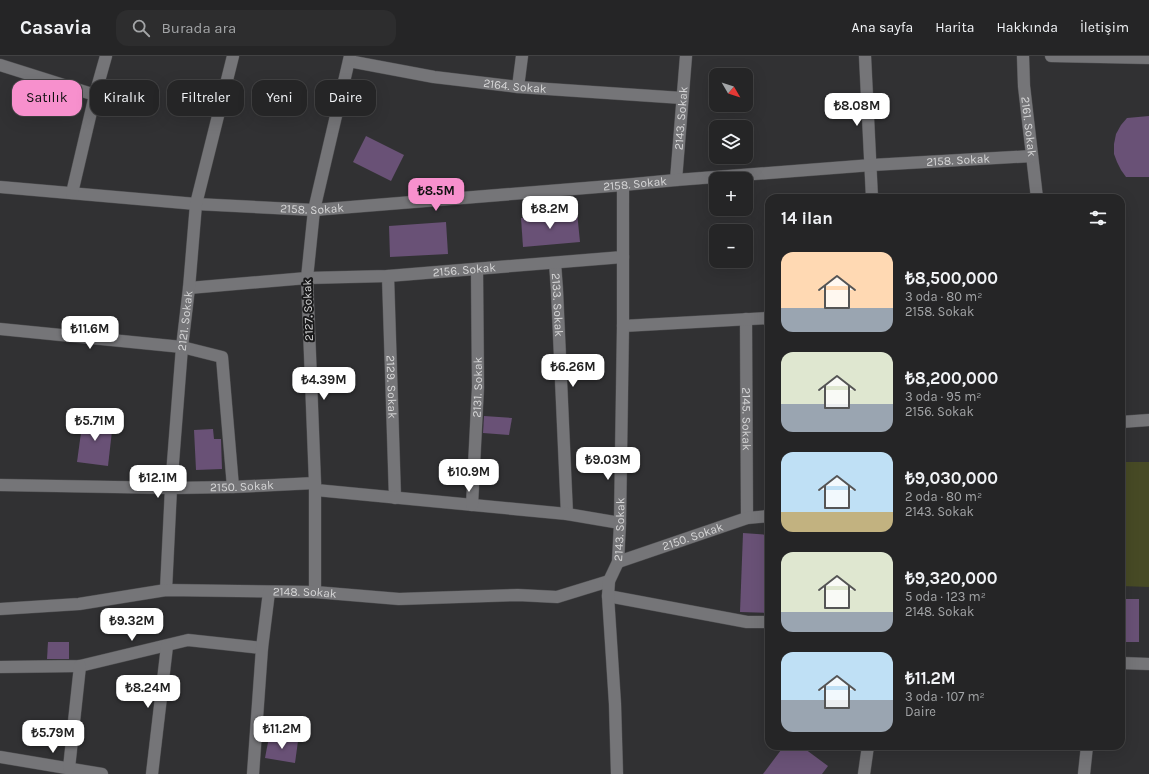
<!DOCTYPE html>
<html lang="tr">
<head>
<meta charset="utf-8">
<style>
	:root { --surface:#252526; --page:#2d2d2e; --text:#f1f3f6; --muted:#a3a5a7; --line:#424243; --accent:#f790cd }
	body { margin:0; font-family:Karla,sans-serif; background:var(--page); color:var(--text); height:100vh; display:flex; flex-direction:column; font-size:15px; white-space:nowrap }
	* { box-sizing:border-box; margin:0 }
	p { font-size:13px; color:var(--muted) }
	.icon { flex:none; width:22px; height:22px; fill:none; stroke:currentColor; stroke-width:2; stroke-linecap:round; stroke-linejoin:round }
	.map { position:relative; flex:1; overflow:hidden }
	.details { position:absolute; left:765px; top:138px; width:360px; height:556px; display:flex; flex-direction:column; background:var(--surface); border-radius:12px; box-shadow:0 4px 16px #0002,0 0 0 1px var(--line) }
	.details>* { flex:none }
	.hud { position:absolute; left:12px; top:24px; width:380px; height:36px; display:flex; gap:8px }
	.needle { width:26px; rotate:129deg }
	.controls { position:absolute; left:709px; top:12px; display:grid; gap:8px }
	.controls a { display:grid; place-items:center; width:44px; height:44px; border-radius:8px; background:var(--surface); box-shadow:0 4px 16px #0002,0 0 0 1px var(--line); font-size:20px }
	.price { position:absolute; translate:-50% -34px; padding:0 9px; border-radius:8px; background:#fff; color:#222; font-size:13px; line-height:26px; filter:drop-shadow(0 1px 2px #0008) }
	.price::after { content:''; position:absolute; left:50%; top:24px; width:12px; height:9px; margin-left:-6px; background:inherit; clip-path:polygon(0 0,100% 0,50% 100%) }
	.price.on { background:var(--accent); color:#111 }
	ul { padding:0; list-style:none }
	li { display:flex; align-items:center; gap:12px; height:100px; padding:0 16px }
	li span { display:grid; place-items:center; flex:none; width:112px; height:80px; border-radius:12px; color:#555 }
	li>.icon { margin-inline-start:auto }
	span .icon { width:48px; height:48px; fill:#fffc; stroke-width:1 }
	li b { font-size:17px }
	h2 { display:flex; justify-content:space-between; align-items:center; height:48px; padding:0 16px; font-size:17px }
	.tag { padding:0 14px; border-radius:12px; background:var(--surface); box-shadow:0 4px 16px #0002,0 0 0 1px var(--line); font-size:14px; line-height:36px }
	.tag.on { background:var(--accent); color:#111 }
	header { display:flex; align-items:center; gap:24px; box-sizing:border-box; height:56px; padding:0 20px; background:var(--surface); border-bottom:1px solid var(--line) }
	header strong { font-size:19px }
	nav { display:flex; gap:22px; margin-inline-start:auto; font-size:14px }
	.search { width:280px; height:36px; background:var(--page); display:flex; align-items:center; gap:10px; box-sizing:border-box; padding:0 14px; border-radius:12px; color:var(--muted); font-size:15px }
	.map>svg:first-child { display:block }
	.green { fill:#474a25 }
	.building { fill:#695176 }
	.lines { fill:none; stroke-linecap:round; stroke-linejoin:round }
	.minor-casing { stroke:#4e4e50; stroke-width:13 }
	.minor { stroke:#757578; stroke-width:12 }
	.labels { text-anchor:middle; stroke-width:4; stroke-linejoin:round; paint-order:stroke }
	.street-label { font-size:12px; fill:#d6d6d7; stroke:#19191a }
</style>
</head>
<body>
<header>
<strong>Casavia</strong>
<div class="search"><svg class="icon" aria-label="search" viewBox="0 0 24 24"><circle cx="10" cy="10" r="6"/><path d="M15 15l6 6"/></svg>Burada ara</div>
<nav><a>Ana sayfa</a><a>Harita</a><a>Hakkında</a><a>İletişim</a></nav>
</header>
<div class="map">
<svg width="1149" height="718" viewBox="0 0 1149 718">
	<rect width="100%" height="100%" fill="#313133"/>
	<polygon class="green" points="1121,406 1149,406 1149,531 1121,530"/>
	<g class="building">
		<polygon points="1149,60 1149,121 1126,121 1121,114 1117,106 1114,98 1114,88 1116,78 1121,69 1127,62"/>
		<polygon points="366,80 404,99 391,125 353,106"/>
		<polygon points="577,156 580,186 523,191 521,162"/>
		<polygon points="446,166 448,198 390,201 389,170"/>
		<polygon points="484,360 512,362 509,379 483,377"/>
		<polygon points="83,362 113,366 108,410 77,406"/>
		<polygon points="213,373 214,383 221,383 222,413 196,414 194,374"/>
		<polygon points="743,477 769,479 769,557 740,556"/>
		<rect x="1121" y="543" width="18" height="43"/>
		<polygon points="48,586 69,586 69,603 47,603"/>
		<polygon points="269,681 298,685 295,707 265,702"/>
		<polygon points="784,690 801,690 828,710 822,718 763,718"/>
	</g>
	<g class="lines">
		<defs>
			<g id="minor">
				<polyline points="865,0 872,142"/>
				<path id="s1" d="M1023,0l1,30 13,112"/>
				<polyline points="1051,0 1149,2"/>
				<path id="s2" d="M349,5l85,16 84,10 164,11"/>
				<polyline points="0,9 95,39"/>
				<polyline points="518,31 522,0"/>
				<path id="s3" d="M676,124l10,-124"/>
				<path id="s4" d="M0,131l196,17 118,6 309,-25 53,-5 196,-15 160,-9"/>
				<polyline points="72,137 95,39 106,0"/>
				<path id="s5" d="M555,207l2,27 10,224"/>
				<path id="s6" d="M388,220l7,222"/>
				<path id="s7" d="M189,232l118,-10 81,-2 235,-19"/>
				<path id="s8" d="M746,263l1,199"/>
				<polyline points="623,270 769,262"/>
				<polyline points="0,273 182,291 222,301 233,431"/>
				<polyline points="1121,366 1149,364"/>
				<path id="s9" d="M0,429l171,3 62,-1 82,-4"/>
				<polyline points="316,434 567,458 620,467"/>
				<path id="s10" d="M472,449l6,-118 -1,-118"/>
				<path id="s11" d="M618,506l129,-44 22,-2"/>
				<path id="s12" d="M166,534l5,-102 11,-141 7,-59 7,-84 37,-148"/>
				<polyline points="315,536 315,427 307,222 314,154 350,0"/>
				<polyline points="608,540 747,566 769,566"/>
				<path id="s13" d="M0,553l79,-5 87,-14 149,2 84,7 119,-4 39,2 52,-16"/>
				<polyline points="1121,607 1149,608"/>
				<polyline points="0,611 80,610 188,584 262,592"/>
				<polyline points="0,701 102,718"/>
				<polyline points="69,712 80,610"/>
				<polyline points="152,718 167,590"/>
				<polyline points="253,718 262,592 269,536"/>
				<path id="s14" d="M617,718l-2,-70 -7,-108 1,-15 9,-19 2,-39 3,-197v-141"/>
				<polyline points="864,718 868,690"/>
				<polyline points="1084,718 1087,690"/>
			</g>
		</defs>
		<use href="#minor" class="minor-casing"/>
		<use href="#minor" class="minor"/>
	</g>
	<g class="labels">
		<g class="street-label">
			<text dy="4" stroke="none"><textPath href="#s2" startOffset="168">2164. Sokak</textPath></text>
			<text dy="4" stroke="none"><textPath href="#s3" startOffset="62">2143. Sokak</textPath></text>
			<text dy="4" stroke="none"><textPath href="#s1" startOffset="71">2161. Sokak</textPath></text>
			<text dy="4" stroke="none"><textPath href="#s4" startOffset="961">2158. Sokak</textPath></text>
			<text dy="4" stroke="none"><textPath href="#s4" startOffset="637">2158. Sokak</textPath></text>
			<text dy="4" stroke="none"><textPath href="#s4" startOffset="313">2158. Sokak</textPath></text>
			<text dy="4" stroke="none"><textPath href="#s7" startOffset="276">2156. Sokak</textPath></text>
			<text dy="4" stroke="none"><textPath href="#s5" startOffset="42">2133. Sokak</textPath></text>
			<text transform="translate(308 254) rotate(-92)" y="4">2127. Sokak</text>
			<text dy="4" stroke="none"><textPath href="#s12" startOffset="270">2121. Sokak</textPath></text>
			<text dy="4" stroke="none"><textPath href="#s6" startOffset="111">2129. Sokak</textPath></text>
			<text dy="4" stroke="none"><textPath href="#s10" startOffset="118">2131. Sokak</textPath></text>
			<text dy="4" stroke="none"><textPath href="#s8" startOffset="100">2145. Sokak</textPath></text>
			<text dy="4" stroke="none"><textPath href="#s9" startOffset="242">2150. Sokak</textPath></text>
			<text dy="4" stroke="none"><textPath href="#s14" startOffset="247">2143. Sokak</textPath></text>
			<text dy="4" stroke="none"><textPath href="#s11" startOffset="79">2150. Sokak</textPath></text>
			<text dy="4" stroke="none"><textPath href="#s13" startOffset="306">2148. Sokak</textPath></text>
		</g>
	</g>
</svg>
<div class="controls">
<a><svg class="needle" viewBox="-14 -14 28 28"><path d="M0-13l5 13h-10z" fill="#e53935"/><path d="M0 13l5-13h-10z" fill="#a3a5a7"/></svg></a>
<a><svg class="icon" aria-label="layers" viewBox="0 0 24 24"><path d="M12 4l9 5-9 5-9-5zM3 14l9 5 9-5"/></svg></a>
<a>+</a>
<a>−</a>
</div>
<b class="price" style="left:857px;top:71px">₺8.08M</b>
<b class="price on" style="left:436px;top:156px">₺8.5M</b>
<b class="price" style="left:550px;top:174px">₺8.2M</b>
<b class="price" style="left:90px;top:294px">₺11.6M</b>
<b class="price" style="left:573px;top:332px">₺6.26M</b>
<b class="price" style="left:324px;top:345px">₺4.39M</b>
<b class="price" style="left:95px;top:386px">₺5.71M</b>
<b class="price" style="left:608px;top:425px">₺9.03M</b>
<b class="price" style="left:469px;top:437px">₺10.9M</b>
<b class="price" style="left:158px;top:443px">₺12.1M</b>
<b class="price" style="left:132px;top:586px">₺9.32M</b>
<b class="price" style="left:148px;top:653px">₺8.24M</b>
<b class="price" style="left:282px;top:694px">₺11.2M</b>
<b class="price" style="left:53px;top:698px">₺5.79M</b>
<div class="hud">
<a class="tag on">Satılık</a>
<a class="tag">Kiralık</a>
<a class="tag">Filtreler</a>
<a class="tag">Yeni</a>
<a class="tag">Daire</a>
</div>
<section class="details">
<h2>14 ilan<svg class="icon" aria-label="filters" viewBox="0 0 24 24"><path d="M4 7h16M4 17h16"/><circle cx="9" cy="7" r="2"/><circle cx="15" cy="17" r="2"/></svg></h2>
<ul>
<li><span style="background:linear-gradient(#ffd9b3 70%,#9aa5b1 0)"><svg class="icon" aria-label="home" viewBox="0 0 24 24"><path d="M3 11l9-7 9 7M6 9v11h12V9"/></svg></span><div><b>₺8,500,000</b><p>3 oda · 80 m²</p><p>2158. Sokak</p></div></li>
<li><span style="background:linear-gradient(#dfe7d0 65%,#9aa5b1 0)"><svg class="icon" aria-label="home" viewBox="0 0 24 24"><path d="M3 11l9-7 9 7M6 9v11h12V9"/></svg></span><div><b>₺8,200,000</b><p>3 oda · 95 m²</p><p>2156. Sokak</p></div></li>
<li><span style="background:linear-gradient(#bfe0f5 75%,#c2b280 0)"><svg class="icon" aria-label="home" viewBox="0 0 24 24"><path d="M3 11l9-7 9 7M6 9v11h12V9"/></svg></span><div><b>₺9,030,000</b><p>2 oda · 80 m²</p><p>2143. Sokak</p></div></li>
<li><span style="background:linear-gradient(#dfe7d0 75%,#9aa5b1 0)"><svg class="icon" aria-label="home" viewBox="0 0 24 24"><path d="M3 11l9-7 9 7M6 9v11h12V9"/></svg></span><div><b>₺9,320,000</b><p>5 oda · 123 m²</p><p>2148. Sokak</p></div></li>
<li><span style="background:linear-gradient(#bfe0f5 60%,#9aa5b1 0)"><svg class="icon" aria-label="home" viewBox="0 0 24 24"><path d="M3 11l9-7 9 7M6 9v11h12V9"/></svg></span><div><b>₺11.2M</b><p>3 oda · 107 m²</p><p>Daire</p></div></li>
</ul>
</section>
</div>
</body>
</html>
